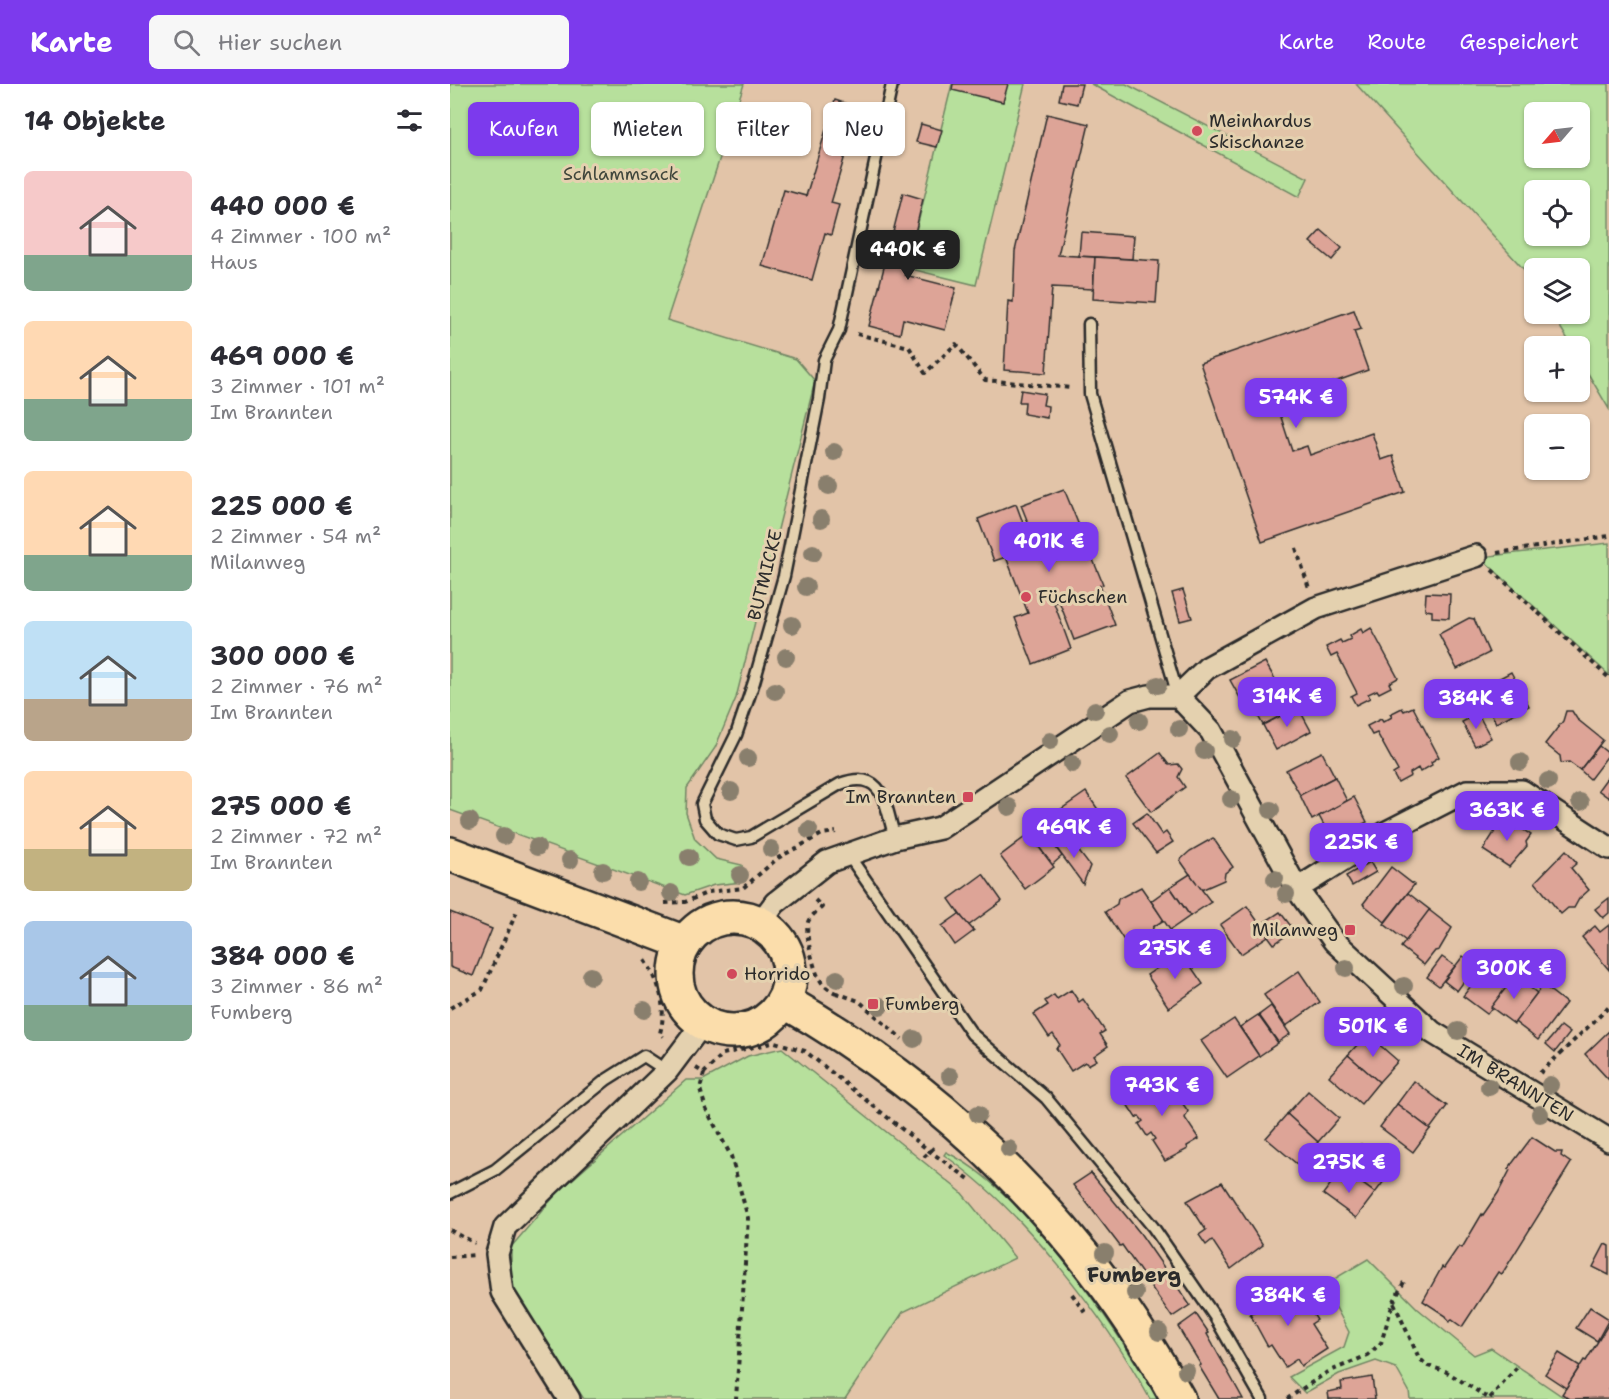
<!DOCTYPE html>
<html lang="de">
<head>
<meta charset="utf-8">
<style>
	:root { --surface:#fff; --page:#f7f7f7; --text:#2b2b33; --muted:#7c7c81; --accent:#7c3aed }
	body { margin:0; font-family:"Shantell Sans",sans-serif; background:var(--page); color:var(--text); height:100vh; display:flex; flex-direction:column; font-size:22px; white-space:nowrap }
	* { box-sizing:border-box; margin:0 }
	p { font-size:20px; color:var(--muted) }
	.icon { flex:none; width:33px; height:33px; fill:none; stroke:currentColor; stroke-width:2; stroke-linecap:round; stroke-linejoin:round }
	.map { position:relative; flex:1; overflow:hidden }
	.details { display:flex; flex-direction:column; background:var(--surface); width:450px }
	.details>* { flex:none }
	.hud { position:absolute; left:18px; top:18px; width:570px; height:54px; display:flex; gap:12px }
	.needle { width:39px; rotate:242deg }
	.controls { position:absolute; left:1074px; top:18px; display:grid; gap:12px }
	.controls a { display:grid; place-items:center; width:66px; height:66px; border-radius:9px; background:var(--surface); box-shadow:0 2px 4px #0004; font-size:30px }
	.price { position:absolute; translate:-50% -51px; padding:0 14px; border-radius:12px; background:var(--accent); color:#fff; font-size:20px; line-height:39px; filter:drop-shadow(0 2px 3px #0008) }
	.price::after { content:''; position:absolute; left:50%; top:36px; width:18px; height:14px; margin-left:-9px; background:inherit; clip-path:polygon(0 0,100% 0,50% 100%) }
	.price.on { background:#222; color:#fff }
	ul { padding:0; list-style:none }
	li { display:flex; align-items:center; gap:18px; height:150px; padding:0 24px }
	li span { display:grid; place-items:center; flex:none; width:168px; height:120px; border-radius:9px; color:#555 }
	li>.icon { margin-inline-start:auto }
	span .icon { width:72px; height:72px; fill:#fffc; stroke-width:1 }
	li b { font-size:26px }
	h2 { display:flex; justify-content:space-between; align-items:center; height:72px; padding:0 24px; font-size:26px }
	.tag { padding:0 21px; border-radius:9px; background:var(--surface); box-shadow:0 2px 4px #0004; font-size:21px; line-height:54px }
	.tag.on { background:var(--accent); color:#fff }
	header { display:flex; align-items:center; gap:36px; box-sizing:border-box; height:84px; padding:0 30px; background:var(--accent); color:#fff }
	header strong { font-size:28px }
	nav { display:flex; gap:33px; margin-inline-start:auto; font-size:21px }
	.search { width:420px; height:54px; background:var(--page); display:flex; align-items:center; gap:15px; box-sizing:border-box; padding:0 21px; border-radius:9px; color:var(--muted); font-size:22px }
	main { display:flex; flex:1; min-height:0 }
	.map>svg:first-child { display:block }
	.green { fill:#b7e09c; stroke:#718664; stroke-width:1.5; fill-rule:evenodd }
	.building { fill:#dda497; stroke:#2b2b2b; stroke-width:1.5 }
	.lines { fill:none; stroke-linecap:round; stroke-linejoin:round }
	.service-casing { stroke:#2b2b2b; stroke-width:15 }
	.minor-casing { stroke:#2b2b2b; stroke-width:26 }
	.primary-casing { stroke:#2b2b2b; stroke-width:38 }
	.path { stroke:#2b2b2b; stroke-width:4; stroke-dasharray:4.5 4.5; stroke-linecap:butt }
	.service { stroke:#e4d1af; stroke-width:10 }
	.minor { stroke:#e4d1af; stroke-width:21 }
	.primary { stroke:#fbddab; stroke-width:33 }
	.tree { fill:#897f6d }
	.poi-dot { fill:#d1495b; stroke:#e4d1af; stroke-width:2 }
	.labels { text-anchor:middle; stroke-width:6; stroke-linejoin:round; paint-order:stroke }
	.poi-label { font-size:18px; fill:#2b2b2b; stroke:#e4d1af; text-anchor:start }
	.park-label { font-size:18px; fill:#40463c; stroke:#e4d1af }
	.street-label { font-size:18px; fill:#2b2b2b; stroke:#e4d1af }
	.quarter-label { font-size:21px; font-weight:bold; fill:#2b2b2b; stroke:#e4d1af }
</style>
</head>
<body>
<header>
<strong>Karte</strong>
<div class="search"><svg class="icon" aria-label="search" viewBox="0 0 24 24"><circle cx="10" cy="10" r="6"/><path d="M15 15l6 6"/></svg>Hier suchen</div>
<nav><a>Karte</a><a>Route</a><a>Gespeichert</a></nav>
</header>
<main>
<section class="details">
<h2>14 Objekte<svg class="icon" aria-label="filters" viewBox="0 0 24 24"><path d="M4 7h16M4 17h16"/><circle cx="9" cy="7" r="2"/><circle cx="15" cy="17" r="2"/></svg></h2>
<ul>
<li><span style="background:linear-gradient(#f6c9c9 70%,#7fa58c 0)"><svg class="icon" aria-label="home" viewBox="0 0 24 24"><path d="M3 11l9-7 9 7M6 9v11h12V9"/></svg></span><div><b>440 000 €</b><p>4 Zimmer · 100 m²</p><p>Haus</p></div></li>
<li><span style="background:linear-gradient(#ffd9b3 65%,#7fa58c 0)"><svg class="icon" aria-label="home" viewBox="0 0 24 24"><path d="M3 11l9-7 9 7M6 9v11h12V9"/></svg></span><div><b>469 000 €</b><p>3 Zimmer · 101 m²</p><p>Im Brannten</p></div></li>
<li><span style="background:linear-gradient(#ffd9b3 70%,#7fa58c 0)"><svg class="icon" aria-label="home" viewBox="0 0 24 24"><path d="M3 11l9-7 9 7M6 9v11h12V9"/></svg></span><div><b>225 000 €</b><p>2 Zimmer · 54 m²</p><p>Milanweg</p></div></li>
<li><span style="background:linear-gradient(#bfe0f5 65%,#b9a48a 0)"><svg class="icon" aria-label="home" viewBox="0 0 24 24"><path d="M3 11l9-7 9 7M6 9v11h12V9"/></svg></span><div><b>300 000 €</b><p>2 Zimmer · 76 m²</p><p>Im Brannten</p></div></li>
<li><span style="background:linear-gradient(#ffd9b3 65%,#c2b280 0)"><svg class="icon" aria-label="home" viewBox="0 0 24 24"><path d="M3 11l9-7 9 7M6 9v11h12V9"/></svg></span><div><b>275 000 €</b><p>2 Zimmer · 72 m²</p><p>Im Brannten</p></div></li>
<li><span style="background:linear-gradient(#a9c7e8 70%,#7fa58c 0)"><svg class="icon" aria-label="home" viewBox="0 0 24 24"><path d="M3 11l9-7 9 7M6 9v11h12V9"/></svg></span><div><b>384 000 €</b><p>3 Zimmer · 86 m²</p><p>Fumberg</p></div></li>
</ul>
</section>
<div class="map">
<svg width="1159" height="1315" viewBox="0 0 1159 1315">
	<rect width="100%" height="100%" fill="#e2c4a8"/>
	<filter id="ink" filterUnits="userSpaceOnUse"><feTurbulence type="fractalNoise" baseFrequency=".0167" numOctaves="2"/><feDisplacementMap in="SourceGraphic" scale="12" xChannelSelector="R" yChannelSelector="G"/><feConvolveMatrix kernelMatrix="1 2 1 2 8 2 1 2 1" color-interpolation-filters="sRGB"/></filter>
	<g filter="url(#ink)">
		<g class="green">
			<polygon points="0,0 294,0 217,236 346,275 365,297 286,614 265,664 237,704 236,729 245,755 266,775 292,781 293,798 264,801 235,811 0,726"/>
			<polygon points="502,0 575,0 526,201 457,184"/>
			<polygon points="641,0 676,0 858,94 849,113"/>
			<path d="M906,0h253v325l-29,-49v-14h-8l-20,-32h28v-46h-46v16l-6,-10zM1084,28h46v46h-46zM1084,106h46v46h-46z"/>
			<polygon points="1159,459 1159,591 1030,473"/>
			<polygon points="332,964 511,1108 565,1174 453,1228 395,1315 134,1315 61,1207 61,1163 108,1108 236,996 253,996 298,972"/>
			<path d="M496,1068c78,37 167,172 212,247h-8c-45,-82 -129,-191 -206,-244z"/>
			<polygon points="918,1175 968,1225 1024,1271 1041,1264 1116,1315 960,1315 959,1307 946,1284 926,1277 889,1290 855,1309 839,1293 894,1263 899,1248 874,1201"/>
		</g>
		<g class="building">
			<polygon points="503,0 558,0 553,18 502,6"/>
			<polygon points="612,0 632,0 627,20 609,16"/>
			<polygon points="385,16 409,24 381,119 389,121 381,151 375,149 362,196 312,182 334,106 356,112"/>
			<polygon points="597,30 639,40 608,171 645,173 643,205 602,203 596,289 554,286 558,217 563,218 565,167"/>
			<polygon points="471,40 492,46 487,63 466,58"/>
			<polygon points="453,109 473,115 455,191 506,204 495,246 453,235 450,250 419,242"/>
			<polygon points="871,146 892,164 882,176 860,158"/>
			<polygon points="631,148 684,152 682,175 629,172"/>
			<polygon points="645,173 709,177 706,219 643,215"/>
			<polygon points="904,226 911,245 904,247 918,286 845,312 848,321 829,327 842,367 857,362 860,371 922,349 931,376 943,372 955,408 812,458 750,279"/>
			<polygon points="571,306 595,310 593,321 598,322 597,334 574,330 575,318 569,318"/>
			<polygon points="614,405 653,500 650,501 665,541 624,556 609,517 604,519 621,565 583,580 565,534 578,529 556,473 544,477 528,435 566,420 582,463 587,461 571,421"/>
			<polygon points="733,506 742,534 730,537 722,509"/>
			<polygon points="976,509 1000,510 999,534 982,533 982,527 975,526"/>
			<polygon points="1019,534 1024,535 1039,569 1007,585 989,550"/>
			<polygon points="921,544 948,594 939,599 941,603 929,609 927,606 918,610 920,614 906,621 901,612 907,609 887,570 881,573 876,563 890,556 892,559 901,555 899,552 911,545 913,549"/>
			<polygon points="815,578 829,602 794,621 780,596"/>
			<polygon points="1061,588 1079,622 1046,639 1029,605"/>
			<polygon points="835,598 848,623 813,641 800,617"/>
			<polygon points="848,623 861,647 826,666 813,641"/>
			<polygon points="963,623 989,673 981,678 982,681 970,688 968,684 960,689 961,692 948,699 943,690 948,687 927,649 922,651 917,642 931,635 933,638 942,633 940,630 952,624 954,627"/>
			<polygon points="1116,627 1122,627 1127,635 1153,656 1130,686 1119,678 1111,679 1110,672 1095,660 1113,637"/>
			<polygon points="1028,630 1041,654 1025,662 1012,638"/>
			<polygon points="1149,662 1159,670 1140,695 1130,686"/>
			<polygon points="872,668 885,693 850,711 836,686"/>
			<polygon points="710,669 719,681 728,680 732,685 728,693 735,703 701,728 676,694"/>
			<polygon points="1159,691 1159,714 1148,706"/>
			<polygon points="885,693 897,717 862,736 850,711"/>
			<polygon points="636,708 660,743 649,751 640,740 627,749 610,726"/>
			<polygon points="904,713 917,738 882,756 869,732"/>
			<polygon points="697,729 712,751 716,748 723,758 706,769 683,739"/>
			<polygon points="1054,733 1081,751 1076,758 1077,762 1059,783 1033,766"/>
			<polygon points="592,744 612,772 602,781 581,752"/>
			<polygon points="579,750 604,783 575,805 550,772"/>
			<polygon points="618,753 640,782 633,800 605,762"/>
			<polygon points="763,754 783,783 775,789 774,796 751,806 730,776 740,767"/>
			<polygon points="1116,766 1127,779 1121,784 1139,806 1129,815 1124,824 1118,824 1111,830 1085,798"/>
			<polygon points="920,778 926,788 902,802 896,792"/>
			<polygon points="941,783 964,801 935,838 913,820"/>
			<polygon points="533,790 552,817 518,842 499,815"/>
			<polygon points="740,790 761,818 740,832 720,803"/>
			<polygon points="691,803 714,836 703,843 702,850 694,855 687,854 677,861 655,828 667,820 668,815"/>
			<polygon points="720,803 740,832 720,846 701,817"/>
			<polygon points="958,809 980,826 956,857 934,840"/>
			<polygon points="1159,814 1159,829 1153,834 1145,825"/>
			<polygon points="797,822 818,852 791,870 770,841"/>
			<polygon points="979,826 1002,844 989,866 985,867 974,881 951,863"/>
			<polygon points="0,828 42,845 23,892 0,883"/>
			<polygon points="830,828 844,846 824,860 810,841"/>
			<polygon points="509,830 524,847 505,861 492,842"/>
			<polygon points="1159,841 1159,886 1132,853 1145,842 1150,848"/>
			<polygon points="731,868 753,900 719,924 697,891"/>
			<polygon points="1013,872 1026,881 1007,907 994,897"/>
			<polygon points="992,873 1005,882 989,902 977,893"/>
			<polygon points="1042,875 1065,893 1037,930 1013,912"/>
			<polygon points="849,887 870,918 836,942 814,911"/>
			<polygon points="1065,892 1087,909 1064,940 1041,923"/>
			<polygon points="1093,901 1116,919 1088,956 1065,938"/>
			<polygon points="621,906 629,918 633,915 655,947 650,950 658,962 644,972 647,976 638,981 635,978 621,987 606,964 610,961 603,950 599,953 584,930 598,921 595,917 604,911 607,915"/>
			<polygon points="821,922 840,950 828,958 809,931"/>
			<polygon points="808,931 828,959 809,972 790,943"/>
			<polygon points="784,935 809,972 777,994 751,957"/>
			<polygon points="1111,942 1120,949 1105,968 1096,960"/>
			<polygon points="1159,947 1159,996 1135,970"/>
			<polygon points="917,950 948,977 929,998 898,971"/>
			<polygon points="898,971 929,998 911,1020 879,992"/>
			<polygon points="707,991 721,1012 728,1013 738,1027 735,1034 749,1055 737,1062 738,1065 715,1077 702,1057 705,1055 701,1049 697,1052 689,1040 693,1037 689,1032 686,1034 673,1014 694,997 695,999"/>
			<polygon points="964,997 997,1022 980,1045 947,1020"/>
			<polygon points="858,1007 889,1034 868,1058 837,1030"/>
			<polygon points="947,1020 980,1045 963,1068 930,1043"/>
			<polygon points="837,1030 868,1058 848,1081 816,1054"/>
			<polygon points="1082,1053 1105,1068 1112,1068 1111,1072 1121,1079 1052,1190 1048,1188 1012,1243 1002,1236 999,1238 996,1232 973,1217 992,1183 994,1184 1009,1162 1012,1164 1032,1130 1033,1131 1048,1109 1060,1086 1058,1085"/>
			<polygon points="911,1060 944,1084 925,1109 892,1085"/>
			<polygon points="892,1085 925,1109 906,1134 873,1110"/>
			<polygon points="641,1089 690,1149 740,1221 722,1233 672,1161 670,1162 623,1101"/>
			<polygon points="772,1098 813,1161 781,1185 762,1156 756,1161 749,1151 756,1146 737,1117"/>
			<polygon points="1155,1160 1159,1162 1159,1191 1143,1183"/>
			<polygon points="834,1199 850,1224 856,1219 867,1236 861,1240 877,1265 851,1282 847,1275 835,1283 821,1261 818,1263 800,1230 812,1223 808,1216"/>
			<polygon points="1140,1223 1159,1235 1147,1257 1126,1244"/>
			<polygon points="746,1230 759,1249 757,1250 793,1315 769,1315 749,1282 751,1281 728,1243"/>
			<polygon points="1159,1239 1159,1314 1120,1315 1112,1310 1134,1276 1136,1277"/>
			<polygon points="1109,1269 1130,1282 1116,1304 1095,1290"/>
			<polygon points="922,1293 925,1315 879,1315 878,1308 892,1305 891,1298"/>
		</g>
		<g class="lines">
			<defs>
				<g id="service">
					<path d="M442,0l-53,246 -15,30 -5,39 -35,177 -30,106 -18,53 -34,69 3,15 13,15 18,6 15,-3 89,-53c45,-17 45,23 55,54"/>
					<polyline points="639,240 640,310 728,612"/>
					<polyline points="397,769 522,950 596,1014 703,1143 765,1233 812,1315"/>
					<polyline points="0,1109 45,1086 156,996 194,972 217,987"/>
				</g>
				<g id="minor">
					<polyline points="728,612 757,584 866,524 1026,472"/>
					<polyline points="847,805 937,748 1017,707 1072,707 1159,764"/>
					<path id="s1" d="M310,839l15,-20 52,-41 68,-24 45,-10 190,-127 19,-5h29l33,35 86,158 37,52 98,91 177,108"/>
					<polyline points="119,1315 52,1208 47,1170 55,1143 217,987 253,939"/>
				</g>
				<g id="primary">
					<polyline points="0,770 235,859"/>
					<circle cx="283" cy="890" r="57"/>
					<path d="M334,917c163,92 305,232 394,398"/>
				</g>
			</defs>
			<use href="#service" class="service-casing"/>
			<use href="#minor" class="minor-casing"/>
			<use href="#primary" class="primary-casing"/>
			<g class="path">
				<polyline points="407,250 459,263 475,289 506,260 535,296 622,304"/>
				<polyline points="846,464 859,504"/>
				<polyline points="1047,469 1159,452"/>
				<polyline points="1042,486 1159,594"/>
				<path d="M365,816l7,7c-4,4 -10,8 -13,13 -6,8 5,50 10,58 4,8 10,12 17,15l-2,5"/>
				<polyline points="215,819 235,818 259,808 293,804 328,774 372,750 386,748"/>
				<path d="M195,876c15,22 22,48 15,73l3,4"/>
				<polyline points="386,909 409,917 452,955"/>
				<polyline points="0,924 32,906 68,825"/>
				<polyline points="246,984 254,989 273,970 325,958 355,967 478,1066 519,1095"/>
				<polyline points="254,989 250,1005 256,1025 281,1072 298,1134 286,1315"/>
				<polyline points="1090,989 1159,923"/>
				<polyline points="474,1073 487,1061"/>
				<polyline points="0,1146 25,1159"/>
				<polyline points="0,1173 26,1171"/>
				<polyline points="622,1210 635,1228"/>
				<polyline points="944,1219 969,1274 978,1282 995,1287 1040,1315"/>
				<polyline points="1040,1314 1068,1282"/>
				<polyline points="837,1315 876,1289 918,1271 931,1259 943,1219 955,1196"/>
			</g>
			<use href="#service" class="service"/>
			<use href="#minor" class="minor"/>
			<use href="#primary" class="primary"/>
		</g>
		<g class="tree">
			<circle cx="384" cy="368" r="9"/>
			<circle cx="379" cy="402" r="9"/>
			<circle cx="371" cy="435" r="9"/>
			<circle cx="363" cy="469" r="9"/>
			<circle cx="356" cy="503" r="9"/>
			<circle cx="342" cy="541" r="9"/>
			<circle cx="336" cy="573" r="9"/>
			<circle cx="708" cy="601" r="9"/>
			<circle cx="325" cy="607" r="9"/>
			<circle cx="645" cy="626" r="9"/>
			<circle cx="689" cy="637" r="9"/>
			<circle cx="729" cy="645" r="9"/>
			<circle cx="660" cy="650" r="9"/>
			<circle cx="783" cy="655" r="9"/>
			<circle cx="600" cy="657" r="9"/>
			<circle cx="754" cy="667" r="9"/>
			<circle cx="298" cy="674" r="9"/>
			<circle cx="1070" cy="678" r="9"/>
			<circle cx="622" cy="680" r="9"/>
			<circle cx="1098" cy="697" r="9"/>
			<circle cx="281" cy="707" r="9"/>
			<circle cx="781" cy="715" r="9"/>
			<circle cx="1130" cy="718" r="9"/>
			<circle cx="559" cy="723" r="9"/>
			<circle cx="821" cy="726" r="9"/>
			<circle cx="20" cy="737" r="9"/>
			<circle cx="359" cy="746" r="9"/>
			<circle cx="54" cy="752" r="9"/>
			<circle cx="87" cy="763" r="9"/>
			<circle cx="321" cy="765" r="9"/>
			<circle cx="239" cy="773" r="9"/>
			<circle cx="120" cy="776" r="9"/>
			<circle cx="153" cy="787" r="9"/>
			<circle cx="290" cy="791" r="9"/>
			<circle cx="825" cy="795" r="9"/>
			<circle cx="188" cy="798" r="9"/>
			<circle cx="221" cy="809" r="9"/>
			<circle cx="836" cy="810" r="9"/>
			<circle cx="896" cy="884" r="9"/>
			<circle cx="141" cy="892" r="9"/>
			<circle cx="387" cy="895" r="9"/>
			<circle cx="954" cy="902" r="9"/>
			<circle cx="430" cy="922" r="9"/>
			<circle cx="194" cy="926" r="9"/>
			<circle cx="950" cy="940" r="9"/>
			<circle cx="1008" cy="947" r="9"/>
			<circle cx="464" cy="955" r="9"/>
			<circle cx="500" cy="992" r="9"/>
			<circle cx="1100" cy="1001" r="9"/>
			<circle cx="1039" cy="1003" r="9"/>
			<circle cx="528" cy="1030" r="9"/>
			<circle cx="1090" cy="1030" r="9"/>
			<circle cx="559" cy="1065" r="9"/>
			<circle cx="655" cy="1169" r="9"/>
			<circle cx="685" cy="1209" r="9"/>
			<circle cx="709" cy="1248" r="9"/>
			<circle cx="736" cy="1287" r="9"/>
		</g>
	</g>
	<g class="poi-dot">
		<circle cx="747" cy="47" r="6"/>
		<circle cx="576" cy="513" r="6"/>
		<rect x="512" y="707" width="12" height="12" rx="3"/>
		<rect x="894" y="840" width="12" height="12" rx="3"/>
		<circle cx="282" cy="890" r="6"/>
		<rect x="417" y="914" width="12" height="12" rx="3"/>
	</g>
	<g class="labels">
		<g class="poi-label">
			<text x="759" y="43">Meinhardus<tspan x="759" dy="21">Skischanze</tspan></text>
			<text x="588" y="519">Füchschen</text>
			<text x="506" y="719" text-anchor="end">Im Brannten</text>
			<text x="888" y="852" text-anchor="end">Milanweg</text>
			<text x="294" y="896">Horrido</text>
			<text x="435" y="926">Fumberg</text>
		</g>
		<g class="park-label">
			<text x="171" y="96">Schlammsack</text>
		</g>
		<g class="street-label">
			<text transform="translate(315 491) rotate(-76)" y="6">BUTMICKE</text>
			<text dy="6" stroke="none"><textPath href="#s1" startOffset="1010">IM BRANNTEN</textPath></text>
		</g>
		<g class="quarter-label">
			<text x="684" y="1198">Fumberg</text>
		</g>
	</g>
</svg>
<div class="controls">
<a><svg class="needle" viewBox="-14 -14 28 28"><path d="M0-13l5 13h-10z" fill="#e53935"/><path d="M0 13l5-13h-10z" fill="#7c7c81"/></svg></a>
<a><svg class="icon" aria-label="locate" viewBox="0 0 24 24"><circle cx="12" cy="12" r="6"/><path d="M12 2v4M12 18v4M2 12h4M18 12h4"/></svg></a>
<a><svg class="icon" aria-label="layers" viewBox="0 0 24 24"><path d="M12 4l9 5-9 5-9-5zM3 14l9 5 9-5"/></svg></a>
<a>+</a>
<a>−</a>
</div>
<b class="price on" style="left:458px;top:197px">440K €</b>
<b class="price" style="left:846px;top:345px">574K €</b>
<b class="price" style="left:599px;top:489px">401K €</b>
<b class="price" style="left:837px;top:644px">314K €</b>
<b class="price" style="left:1026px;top:646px">384K €</b>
<b class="price" style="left:1057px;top:758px">363K €</b>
<b class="price" style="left:624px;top:775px">469K €</b>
<b class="price" style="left:911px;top:790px">225K €</b>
<b class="price" style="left:725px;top:896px">275K €</b>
<b class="price" style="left:1064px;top:916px">300K €</b>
<b class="price" style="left:923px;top:974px">501K €</b>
<b class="price" style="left:712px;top:1033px">743K €</b>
<b class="price" style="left:899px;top:1110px">275K €</b>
<b class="price" style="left:838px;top:1243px">384K €</b>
<div class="hud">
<a class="tag on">Kaufen</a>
<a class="tag">Mieten</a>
<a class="tag">Filter</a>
<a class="tag">Neu</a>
</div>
</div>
</main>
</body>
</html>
